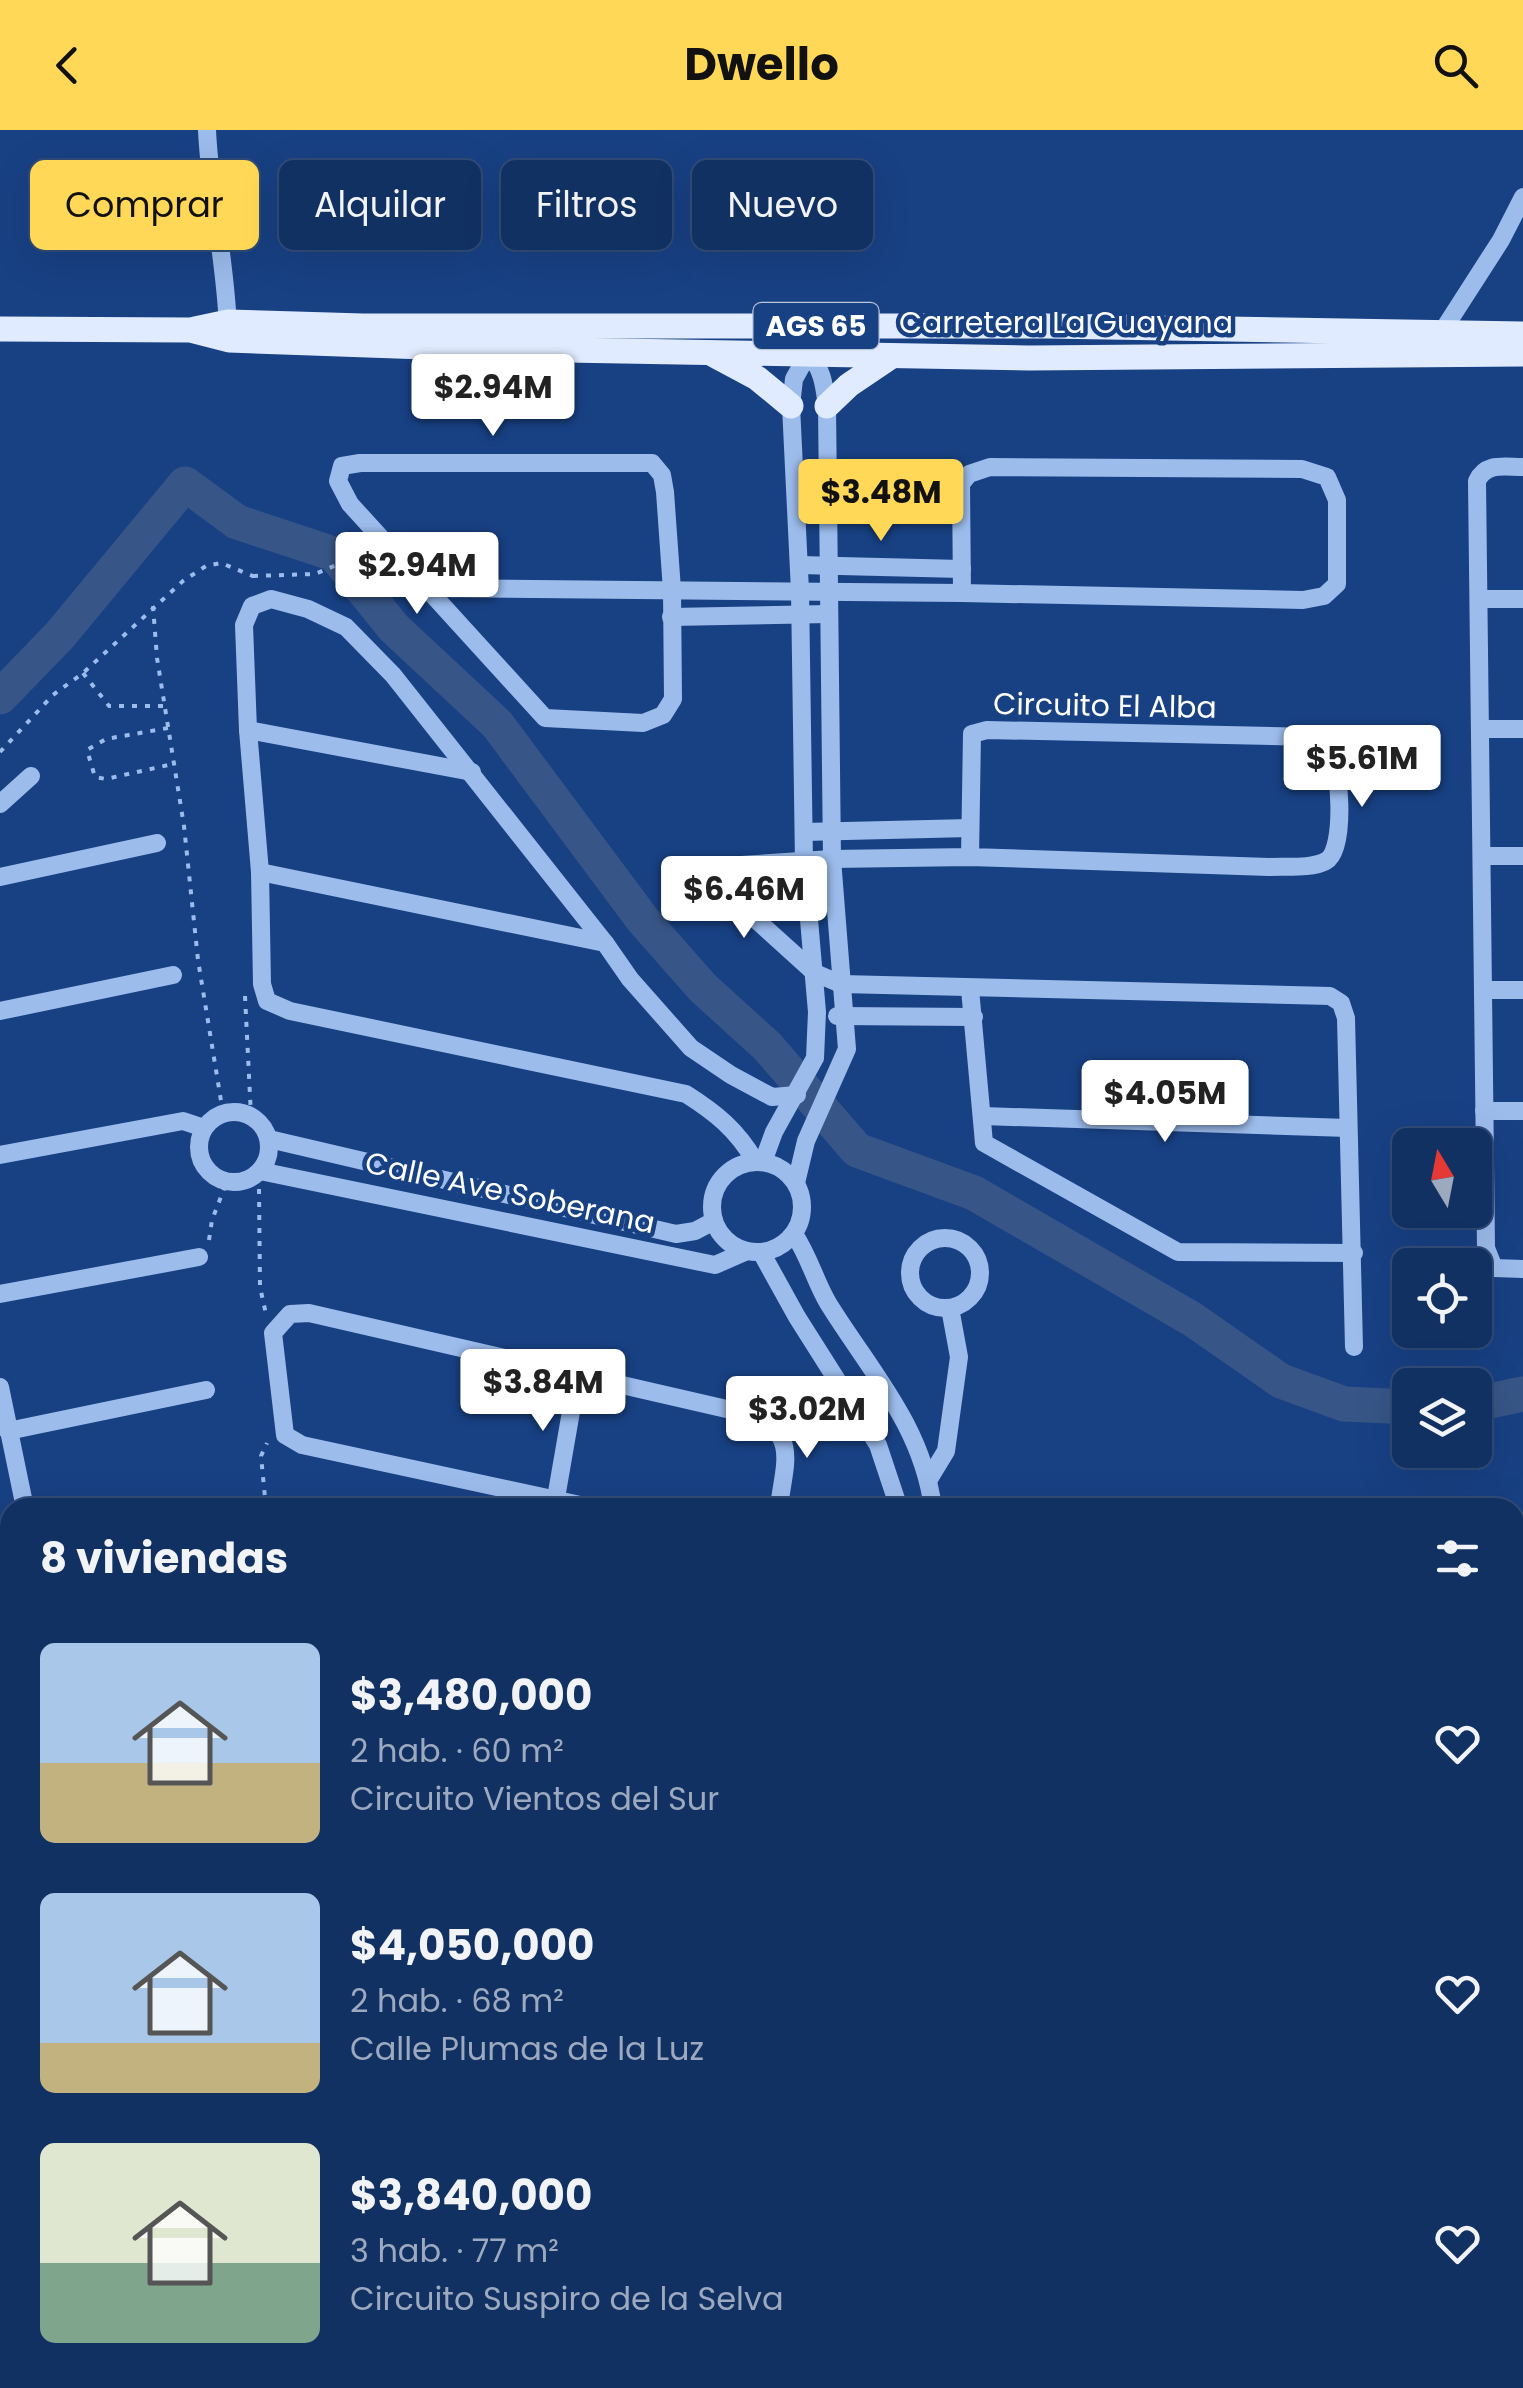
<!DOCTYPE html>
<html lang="es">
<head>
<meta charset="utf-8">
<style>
	:root { --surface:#123163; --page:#1b3969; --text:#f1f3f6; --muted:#9ca9be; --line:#314c78; --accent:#ffd857 }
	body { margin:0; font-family:Poppins,sans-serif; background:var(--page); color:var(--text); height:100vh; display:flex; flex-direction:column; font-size:38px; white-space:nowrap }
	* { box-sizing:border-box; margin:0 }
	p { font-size:32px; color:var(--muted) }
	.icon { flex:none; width:55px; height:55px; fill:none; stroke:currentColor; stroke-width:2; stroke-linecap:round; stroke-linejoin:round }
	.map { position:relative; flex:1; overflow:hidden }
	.panel { position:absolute; left:0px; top:1368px; width:1525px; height:892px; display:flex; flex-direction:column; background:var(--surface); border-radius:30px 30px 0 0; box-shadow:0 10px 40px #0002,0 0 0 2px var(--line) }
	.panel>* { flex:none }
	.guide { position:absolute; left:30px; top:30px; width:1000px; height:90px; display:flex; gap:20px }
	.needle { width:65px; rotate:350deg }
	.fabs { position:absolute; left:1392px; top:998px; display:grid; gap:20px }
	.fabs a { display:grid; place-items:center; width:100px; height:100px; border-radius:15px; background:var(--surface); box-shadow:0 10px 40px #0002,0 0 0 2px var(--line); font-size:50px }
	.price { position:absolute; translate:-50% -85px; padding:0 22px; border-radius:10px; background:#fff; color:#222; font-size:32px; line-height:65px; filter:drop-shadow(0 2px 5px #0008) }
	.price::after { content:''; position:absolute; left:50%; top:60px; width:30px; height:22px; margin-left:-15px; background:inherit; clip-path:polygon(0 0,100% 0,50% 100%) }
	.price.selected { background:var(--accent); color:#111 }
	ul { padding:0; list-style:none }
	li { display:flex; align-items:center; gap:30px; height:250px; padding:0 40px }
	li span { display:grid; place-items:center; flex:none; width:280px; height:200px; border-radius:15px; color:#555 }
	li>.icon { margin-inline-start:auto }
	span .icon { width:120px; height:120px; fill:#fffc; stroke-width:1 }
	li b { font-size:42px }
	h2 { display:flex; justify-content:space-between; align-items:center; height:120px; padding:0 40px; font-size:42px }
	.chip { padding:0 35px; border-radius:15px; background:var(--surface); box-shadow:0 10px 40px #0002,0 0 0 2px var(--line); font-size:35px; line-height:90px }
	.chip.selected { background:var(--accent); color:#111 }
	header { display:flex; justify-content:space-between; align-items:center; height:130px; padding:0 40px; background:var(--accent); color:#111; font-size:45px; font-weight:700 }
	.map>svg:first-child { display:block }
	.park { fill:url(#park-dots) }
	.pitch { fill:#2a5aa3 }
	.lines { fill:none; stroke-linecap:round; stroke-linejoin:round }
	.river { stroke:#375687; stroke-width:35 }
	.path { stroke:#9cbcec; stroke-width:4; stroke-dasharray:5 8; stroke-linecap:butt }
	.minor { stroke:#9cbcec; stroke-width:18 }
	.major { stroke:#e1ebff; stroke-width:25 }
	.labels { text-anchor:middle; stroke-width:9; stroke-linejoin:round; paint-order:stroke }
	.shield { fill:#184184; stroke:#bac6da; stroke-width:2.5 }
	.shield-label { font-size:28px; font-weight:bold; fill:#fff }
	.street-label { font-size:30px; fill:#fff; stroke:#184184 }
</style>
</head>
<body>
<header><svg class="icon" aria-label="back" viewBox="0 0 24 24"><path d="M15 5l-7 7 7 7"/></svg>Dwello<svg class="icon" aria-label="search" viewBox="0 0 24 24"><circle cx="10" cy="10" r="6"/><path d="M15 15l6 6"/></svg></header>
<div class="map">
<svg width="1523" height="2258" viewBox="0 0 1523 2258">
	<defs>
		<pattern id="park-dots" width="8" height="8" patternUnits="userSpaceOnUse" patternTransform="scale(2.5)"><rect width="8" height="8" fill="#2a5aa3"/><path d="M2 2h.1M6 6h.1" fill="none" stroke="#4a73b1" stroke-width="1.8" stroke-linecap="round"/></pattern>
	</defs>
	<rect width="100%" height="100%" fill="#184184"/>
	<g class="park">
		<polygon points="61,2250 230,2250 230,2258 60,2258"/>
		<polygon points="257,2250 447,2250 448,2258 258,2258"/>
	</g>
	<rect class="pitch" x="352" y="2250" width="51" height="8"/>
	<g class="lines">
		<g class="river">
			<polyline points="0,567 60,505 185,354 237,392 334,424 394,498 497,594 643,790 703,858 767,916 857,1020 974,1063 1192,1189 1281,1251 1344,1274 1410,1277"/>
			<polyline points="1475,1274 1523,1264"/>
		</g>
		<g class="path">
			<polyline points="253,446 315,444 368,422"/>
			<polyline points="153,476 157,528 184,696 198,830 223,983"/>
			<polyline points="83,543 109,576 164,576"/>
			<polyline points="168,598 106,609 87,620 95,647 106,649 173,634"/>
			<polyline points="0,622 53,565 83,543 183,451 206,436 221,433 253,446 255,453"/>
			<polyline points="245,866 251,986"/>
			<polyline points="259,1059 260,1157 266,1184"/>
			<polyline points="209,1110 212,1090 224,1059 237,1053"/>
			<polyline points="266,1378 261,1326 267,1313"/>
			<polyline points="336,2250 337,2258"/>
			<polyline points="417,2250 417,2258"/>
		</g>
		<g class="minor">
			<path d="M207,0c3,67 19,132 21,199"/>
			<polyline points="1438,208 1501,110 1523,67"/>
			<polygon points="360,333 652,333 662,345 665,362 672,460 673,569 663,585 643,593 545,588 350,374 338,351 342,336"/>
			<path d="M1523,337c-19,0 -37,-5 -46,14l9,767 8,20 29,1"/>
			<polyline points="799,435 962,439"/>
			<polyline points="423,458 962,463 1303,470 1324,466 1337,454 1337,370 1327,347 1302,339 990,337 969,344 961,354 962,463"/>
			<polyline points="1479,469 1523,469"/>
			<polyline points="671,487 829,484"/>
			<polyline points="1480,599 1523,599"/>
			<polyline points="248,600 472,642"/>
			<polyline points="0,674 31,646"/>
			<polyline points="804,702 970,698"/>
			<polyline points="1482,726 1523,726"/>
			<path d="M970,727l2,-123 15,-4 329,7 15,7c8,20 16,105 -5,117 -15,8 -40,5 -57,6l-299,-10 -138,2 -91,6 -15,12 5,20 84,76 26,11 489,12 11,7 5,15 8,329"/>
			<polyline points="260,742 605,813"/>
			<polyline points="0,747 157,713"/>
			<polyline points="970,859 984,1013 1178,1122 1354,1123"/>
			<polyline points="1483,860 1523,860"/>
			<polyline points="0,881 173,845"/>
			<polyline points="837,886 974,887"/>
			<polyline points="1484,981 1523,981"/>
			<circle cx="234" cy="1017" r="35"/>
			<polyline points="983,986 1348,998"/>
			<polyline points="269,1009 676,1104 695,1101 714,1091"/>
			<polyline points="0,1025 183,991 204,998"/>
			<path d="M755,1031c-18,-31 -39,-48 -69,-67l-396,-83 -23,-10 -5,-17 -2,-112 -12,-142 -4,-105 8,-19 19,-7 37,10 38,18 47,48 212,268 25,36 61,69 40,27 41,22 25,-2"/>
			<circle cx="757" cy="1077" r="45"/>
			<path d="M763,1032l11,-30 41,-74 2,-46 -13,-150 -4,-271 -9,-185 3,-27 14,-25c15,15 16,31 19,52l5,453 15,190 -41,92 -10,42"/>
			<polyline points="260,1041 715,1135 747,1121"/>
			<path d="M794,1104c15,22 21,47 34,69 42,68 94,122 105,205"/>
			<circle cx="945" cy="1143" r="35"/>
			<polyline points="761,1122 797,1187 878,1315 899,1378"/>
			<polyline points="0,1164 199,1127"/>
			<polyline points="0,1257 25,1378"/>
			<polyline points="8,1301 206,1260"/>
			<polyline points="929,1349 946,1321 959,1227 950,1178"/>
			<polyline points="556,1368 577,1247"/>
			<path d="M594,1378l-292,-63 -17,-10 -12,-102 17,-19 19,-1 448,103c42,21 26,52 22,92"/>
			<polyline points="0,1427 4,1427"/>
			<polyline points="0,2095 10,2096"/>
			<polyline points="1515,2202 1523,2204"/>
			<polyline points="0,2227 10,2227"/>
			<polyline points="236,2250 236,2258"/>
			<polyline points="464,2250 466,2258"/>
			<polyline points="1014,2250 1046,2258"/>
			<polyline points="60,2258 61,2250"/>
			<polyline points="688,2258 690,2250"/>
			<polyline points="1060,2258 1065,2250"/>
		</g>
		<g class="major">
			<polyline points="0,199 190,200 229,210 453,218 1029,228 1523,224"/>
			<polyline points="195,199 228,192 363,196 1047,196 1523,204"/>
			<polyline points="714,225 757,248 791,276"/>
			<polyline points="827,276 849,255 892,226"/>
			<polyline points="1515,1996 1523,1983"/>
			<polyline points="1515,2093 1523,2080"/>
			<polyline points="1354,2258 1359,2250"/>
			<polyline points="1412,2258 1417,2250"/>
		</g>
	</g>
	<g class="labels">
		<rect class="shield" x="753.5" y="173" width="125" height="46" rx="8"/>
		<g class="shield-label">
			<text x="816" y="206">AGS 65</text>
		</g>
		<g class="street-label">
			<text x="1066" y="203">Carretera La Guayana</text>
			<text transform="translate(1105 576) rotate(1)" y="10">Circuito El Alba</text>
			<text transform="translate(510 1063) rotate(12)" y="10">Calle Ave Soberana</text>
		</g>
	</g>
</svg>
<div class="fabs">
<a><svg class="needle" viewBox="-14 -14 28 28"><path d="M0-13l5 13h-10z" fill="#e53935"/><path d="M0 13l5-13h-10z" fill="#9ca9be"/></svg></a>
<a><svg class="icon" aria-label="locate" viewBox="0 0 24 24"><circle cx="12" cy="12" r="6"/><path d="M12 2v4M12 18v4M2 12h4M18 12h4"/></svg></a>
<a><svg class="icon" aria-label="layers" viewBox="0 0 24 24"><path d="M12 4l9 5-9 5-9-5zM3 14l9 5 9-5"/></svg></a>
</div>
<b class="price" style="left:493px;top:309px">$2.94M</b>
<b class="price selected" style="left:881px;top:414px">$3.48M</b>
<b class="price" style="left:417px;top:487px">$2.94M</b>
<b class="price" style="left:1362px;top:680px">$5.61M</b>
<b class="price" style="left:744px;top:811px">$6.46M</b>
<b class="price" style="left:1165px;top:1015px">$4.05M</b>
<b class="price" style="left:543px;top:1304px">$3.84M</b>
<b class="price" style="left:807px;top:1331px">$3.02M</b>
<div class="guide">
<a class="chip selected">Comprar</a>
<a class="chip">Alquilar</a>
<a class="chip">Filtros</a>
<a class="chip">Nuevo</a>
</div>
<section class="panel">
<h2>8 viviendas<svg class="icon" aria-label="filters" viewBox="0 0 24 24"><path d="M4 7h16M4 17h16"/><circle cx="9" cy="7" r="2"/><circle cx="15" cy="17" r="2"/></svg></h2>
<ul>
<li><span style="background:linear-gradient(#a9c7e8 60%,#c2b280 0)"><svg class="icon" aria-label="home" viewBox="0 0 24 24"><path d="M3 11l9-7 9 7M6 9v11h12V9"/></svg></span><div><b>$3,480,000</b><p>2 hab. · 60 m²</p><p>Circuito Vientos del Sur</p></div><svg class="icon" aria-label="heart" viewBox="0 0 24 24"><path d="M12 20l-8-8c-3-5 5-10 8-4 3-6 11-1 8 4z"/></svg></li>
<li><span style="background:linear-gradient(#a9c7e8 75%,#c2b280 0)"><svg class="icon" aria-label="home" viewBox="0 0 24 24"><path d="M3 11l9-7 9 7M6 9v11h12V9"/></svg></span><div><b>$4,050,000</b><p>2 hab. · 68 m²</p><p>Calle Plumas de la Luz</p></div><svg class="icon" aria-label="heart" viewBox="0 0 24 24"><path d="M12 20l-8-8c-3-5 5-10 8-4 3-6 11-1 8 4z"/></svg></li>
<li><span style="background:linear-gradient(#dfe7d0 60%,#7fa58c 0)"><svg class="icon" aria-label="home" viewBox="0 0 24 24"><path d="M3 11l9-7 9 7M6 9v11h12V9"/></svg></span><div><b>$3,840,000</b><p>3 hab. · 77 m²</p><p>Circuito Suspiro de la Selva</p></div><svg class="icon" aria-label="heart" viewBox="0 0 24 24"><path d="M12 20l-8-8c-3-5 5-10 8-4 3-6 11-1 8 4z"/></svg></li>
</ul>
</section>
</div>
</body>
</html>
